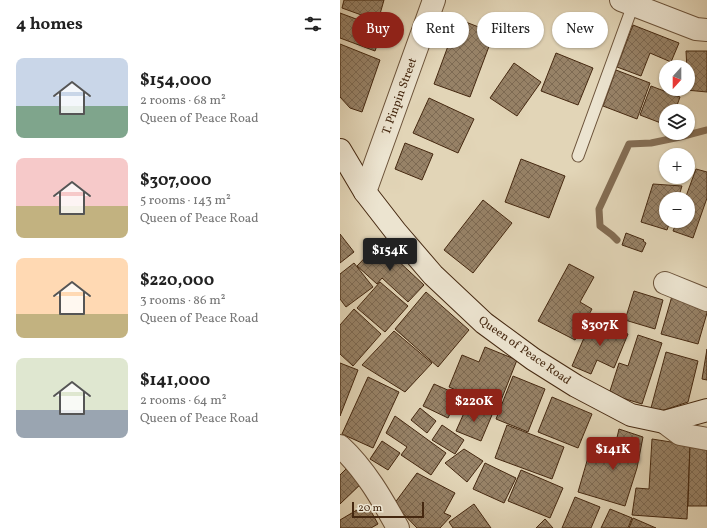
<!DOCTYPE html>
<html lang="en">
<head>
<meta charset="utf-8">
<style>
	:root { --surface:#fff; --page:#f2f2f2; --text:#222; --muted:#767676; --accent:#8f2418 }
	body { margin:0; font-family:Vollkorn,serif; background:var(--page); color:var(--text); height:100vh; display:flex; flex-direction:column; font-size:15px; white-space:nowrap }
	* { box-sizing:border-box; margin:0 }
	p { font-size:13px; color:var(--muted) }
	.icon { flex:none; width:22px; height:22px; fill:none; stroke:currentColor; stroke-width:2; stroke-linecap:round; stroke-linejoin:round }
	.map { position:relative; flex:1; overflow:hidden }
	.details { display:flex; flex-direction:column; background:var(--surface); width:340px }
	.details>* { flex:none }
	.top-card { position:absolute; left:12px; top:12px; width:295px; height:36px; display:flex; gap:8px }
	.needle { width:26px; rotate:201deg }
	.controls { position:absolute; left:319px; top:60px; display:grid; gap:8px }
	.controls a { display:grid; place-items:center; width:36px; height:36px; border-radius:50%; background:var(--surface); box-shadow:0 1px 3px #0004; font-size:20px }
	.scale { position:absolute; left:12px; bottom:10px; width:72px; box-sizing:border-box; padding-left:4px; border:2px solid #452810; border-top:0; font-size:11px; line-height:14px; white-space:nowrap; color:#452810; -webkit-text-stroke:3px #ece4d0; paint-order:stroke }
	.price { position:absolute; translate:-50% -34px; padding:0 9px; border-radius:4px; background:var(--accent); color:#fff; font-size:13px; line-height:26px; filter:drop-shadow(0 1px 2px #0008) }
	.price::after { content:''; position:absolute; left:50%; top:24px; width:12px; height:9px; margin-left:-6px; background:inherit; clip-path:polygon(0 0,100% 0,50% 100%) }
	.price.on { background:#222; color:#fff }
	ul { padding:0; list-style:none }
	li { display:flex; align-items:center; gap:12px; height:100px; padding:0 16px }
	li span { display:grid; place-items:center; flex:none; width:112px; height:80px; border-radius:8px; color:#555 }
	li>.icon { margin-inline-start:auto }
	span .icon { width:48px; height:48px; fill:#fffc; stroke-width:1 }
	li b { font-size:17px }
	h2 { display:flex; justify-content:space-between; align-items:center; height:48px; padding:0 16px; font-size:17px }
	.chip { padding:0 14px; border-radius:18px; background:var(--surface); box-shadow:0 1px 3px #0004; font-size:14px; line-height:36px }
	.chip.on { background:var(--accent); color:#fff }
	main { display:flex; flex:1; min-height:0 }
	.map>svg:first-child { display:block }
	.lines { fill:none; stroke-linecap:round; stroke-linejoin:round }
	.stream { stroke:#836c52; stroke-width:7 }
	.building { fill:url(#building-cross-hatch); stroke:#452810 }
	.lane-casing { stroke:#6c533a; stroke-width:13 }
	.street-casing { stroke:#6c533a; stroke-width:24 }
	.secondary-casing { stroke:#452810; stroke-width:24 }
	.lane { stroke:#ece4d0; stroke-width:11 }
	.street { stroke:#ece4d0; stroke-width:22 }
	.secondary { stroke:#ece4d0; stroke-width:22 }
	.labels { text-anchor:middle; stroke-width:3; stroke-linejoin:round; paint-order:stroke }
	.street-label { font-size:12px; fill:#452810; stroke:#ece4d0 }
</style>
</head>
<body>
<main>
<section class="details">
<h2>4 homes<svg class="icon" aria-label="filters" viewBox="0 0 24 24"><path d="M4 7h16M4 17h16"/><circle cx="9" cy="7" r="2"/><circle cx="15" cy="17" r="2"/></svg></h2>
<ul>
<li><span style="background:linear-gradient(#c9d6e8 60%,#7fa58c 0)"><svg class="icon" aria-label="home" viewBox="0 0 24 24"><path d="M3 11l9-7 9 7M6 9v11h12V9"/></svg></span><div><b>$154,000</b><p>2 rooms · 68 m²</p><p>Queen of Peace Road</p></div></li>
<li><span style="background:linear-gradient(#f6c9c9 60%,#c2b280 0)"><svg class="icon" aria-label="home" viewBox="0 0 24 24"><path d="M3 11l9-7 9 7M6 9v11h12V9"/></svg></span><div><b>$307,000</b><p>5 rooms · 143 m²</p><p>Queen of Peace Road</p></div></li>
<li><span style="background:linear-gradient(#ffd9b3 70%,#c2b280 0)"><svg class="icon" aria-label="home" viewBox="0 0 24 24"><path d="M3 11l9-7 9 7M6 9v11h12V9"/></svg></span><div><b>$220,000</b><p>3 rooms · 86 m²</p><p>Queen of Peace Road</p></div></li>
<li><span style="background:linear-gradient(#dfe7d0 65%,#9aa5b1 0)"><svg class="icon" aria-label="home" viewBox="0 0 24 24"><path d="M3 11l9-7 9 7M6 9v11h12V9"/></svg></span><div><b>$141,000</b><p>2 rooms · 64 m²</p><p>Queen of Peace Road</p></div></li>
</ul>
</section>
<div class="map">
<svg width="367" height="528" viewBox="0 0 367 528">
	<defs>
		<pattern id="building-cross-hatch" width="8" height="8" patternUnits="userSpaceOnUse"><rect width="8" height="8" fill="#978267"/><path d="M0 0l8 8M0 8l8-8" fill="none" stroke="#7d6a53"/></pattern>
	</defs>
	<rect width="100%" height="100%" fill="#e2d5b7"/>
	<filter id="stains"><feTurbulence type="fractalNoise" baseFrequency=".005" numOctaves="4"/><feColorMatrix values="0 0 0 0 .2 0 0 0 0 .09 0 0 0 0 .02 0 0 0 .5 -.17"/></filter>
	<radialGradient id="worn" r=".72"><stop offset=".6" stop-color="#630" stop-opacity="0"/><stop offset="1" stop-color="#630" stop-opacity=".3"/></radialGradient>
	<g class="lines">
		<polyline class="stream" points="277,240 272,235 260,226 259,209 289,144 311,143 340,137 367,130"/>
	</g>
	<g class="building">
		<polygon points="4,0 44,0 38,21 2,8"/>
		<polygon points="0,13 43,29 35,51 0,38"/>
		<polygon points="118,19 154,33 130,97 94,84"/>
		<polygon points="293,25 339,43 331,62 310,53 301,76 277,67"/>
		<polygon points="0,44 40,60 22,112 10,108 0,97"/>
		<polygon points="346,51 367,51 367,92 346,90 346,89 348,89"/>
		<polygon points="216,53 253,68 238,105 201,91"/>
		<polygon points="174,63 201,82 177,116 150,98"/>
		<polygon points="276,70 310,83 297,119 263,106"/>
		<polygon points="311,86 340,97 335,111 326,111 326,125 300,115"/>
		<polygon points="89,98 134,119 118,153 73,133"/>
		<polygon points="65,143 93,154 82,180 55,169"/>
		<polygon points="181,159 225,176 209,218 165,202"/>
		<polygon points="356,169 367,172 367,198 353,238 333,231 337,221 348,221 348,199 345,199"/>
		<polygon points="313,184 342,186 338,199 326,199 326,221 330,221 327,230 301,222"/>
		<polygon points="143,200 172,223 133,273 104,250"/>
		<polygon points="286,233 304,240 303,241 306,243 302,252 282,245"/>
		<polygon points="0,234 14,252 0,263"/>
		<polygon points="39,243 84,285 68,302 42,278 37,284 17,266"/>
		<polygon points="14,263 33,287 6,307 0,299 0,274"/>
		<polygon points="229,264 254,277 240,302 252,309 235,340 198,321"/>
		<polygon points="40,282 68,306 45,332 17,308"/>
		<polygon points="294,291 323,300 315,329 285,320"/>
		<polygon points="86,292 129,330 98,367 55,329"/>
		<polygon points="332,296 367,306 367,313 358,344 321,334"/>
		<polygon points="14,309 41,334 13,366 0,354 0,325"/>
		<polygon points="252,319 288,334 274,368 257,360 251,374 232,366"/>
		<polygon points="54,331 92,363 65,392 22,365"/>
		<polygon points="298,335 322,343 302,404 269,394 279,363 288,366"/>
		<polygon points="145,347 177,360 156,413 123,400 125,394 109,387 122,355 139,362"/>
		<polygon points="367,349 367,380 362,379"/>
		<polygon points="326,352 358,361 348,402 321,411 311,408"/>
		<polygon points="0,363 18,370 0,416"/>
		<polygon points="173,376 205,389 188,432 156,419"/>
		<polygon points="28,377 59,392 33,448 2,434"/>
		<polygon points="94,384 119,395 108,418 83,406"/>
		<polygon points="212,397 252,414 238,448 198,432"/>
		<polygon points="128,404 152,415 141,441 116,431"/>
		<polygon points="80,408 96,421 87,433 71,420"/>
		<polygon points="55,416 106,453 91,475 61,455 67,447 46,433"/>
		<polygon points="102,425 124,440 115,454 92,440"/>
		<polygon points="167,425 224,447 212,479 155,458"/>
		<polygon points="279,429 303,437 297,468 285,506 238,492 249,454 272,459"/>
		<polygon points="312,439 350,445 347,519 292,515 296,488 309,489"/>
		<polygon points="42,441 60,453 48,470 30,459"/>
		<polygon points="350,445 367,448 367,506 348,506"/>
		<polygon points="124,449 143,461 127,482 105,463"/>
		<polygon points="145,463 176,478 164,503 133,489"/>
		<polygon points="10,465 25,480 0,504 0,475"/>
		<polygon points="181,470 223,488 210,518 168,501"/>
		<polygon points="77,473 115,493 104,513 111,516 100,528 77,528 54,504"/>
		<polygon points="235,497 260,507 251,528 222,528"/>
		<polygon points="27,504 38,524 31,528 0,528 0,520"/>
		<polygon points="134,504 151,528 113,528 109,522"/>
		<polygon points="270,509 292,518 288,528 261,528"/>
		<polygon points="293,518 316,528 289,528"/>
		<polygon points="205,519 213,528 196,528"/>
	</g>
	<g class="lines">
		<defs>
			<polyline id="lane" points="238,156 293,5"/>
			<g id="street">
				<polyline points="281,0 356,29 367,30"/>
				<polyline points="25,192 94,0"/>
				<polyline points="325,283 367,300"/>
				<polyline points="324,422 340,434 367,439"/>
				<path d="M0,446c25,23 42,53 58,82"/>
			</g>
			<polyline id="secondary" points="0,150 25,192 56,232 93,275 144,323 193,359 236,386 291,415 324,422 367,410"/>
		</defs>
		<use href="#lane" class="lane-casing"/>
		<use href="#street" class="street-casing"/>
		<use href="#secondary" class="secondary-casing"/>
		<use href="#lane" class="lane"/>
		<use href="#street" class="street"/>
		<use href="#secondary" class="secondary"/>
	</g>
	<g class="labels">
		<g class="street-label">
			<text transform="translate(59 96) rotate(-70)" y="4">T. Pinpin Street</text>
			<text transform="translate(185 350) rotate(35)" y="4">Queen of Peace Road</text>
		</g>
	</g>
	<rect width="100%" height="100%" filter="url(#stains)"/>
	<rect width="100%" height="100%" fill="url(#worn)"/>
</svg>
<div class="controls">
<a><svg class="needle" viewBox="-14 -14 28 28"><path d="M0-13l5 13h-10z" fill="#e53935"/><path d="M0 13l5-13h-10z" fill="#767676"/></svg></a>
<a><svg class="icon" aria-label="layers" viewBox="0 0 24 24"><path d="M12 4l9 5-9 5-9-5zM3 14l9 5 9-5"/></svg></a>
<a>+</a>
<a>−</a>
</div>
<div class="scale">20 m</div>
<b class="price on" style="left:50px;top:272px">$154K</b>
<b class="price" style="left:260px;top:347px">$307K</b>
<b class="price" style="left:134px;top:423px">$220K</b>
<b class="price" style="left:273px;top:471px">$141K</b>
<div class="top-card">
<a class="chip on">Buy</a>
<a class="chip">Rent</a>
<a class="chip">Filters</a>
<a class="chip">New</a>
</div>
</div>
</main>
</body>
</html>
